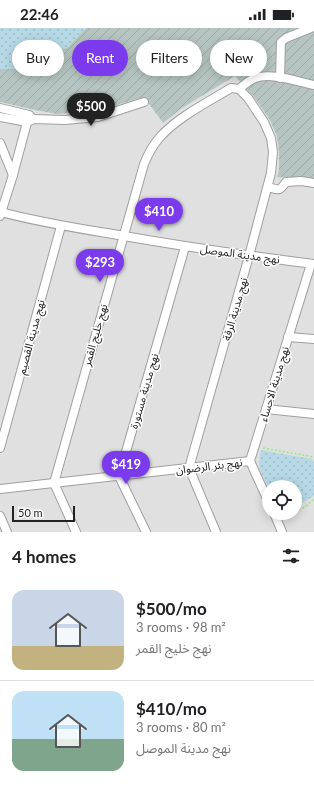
<!DOCTYPE html>
<html lang="en">
<head>
<meta charset="utf-8">
<style>
	:root { --surface:#fff; --page:#f2f2f2; --text:#202124; --muted:#757577; --line:#e0e0e0; --accent:#7c3aed }
	body { margin:0; font-family:Lato,"Noto Sans Arabic",sans-serif; background:var(--page); color:var(--text); height:100vh; display:flex; flex-direction:column; font-size:15px; white-space:nowrap }
	* { box-sizing:border-box; margin:0 }
	p { font-size:13px; color:var(--muted) }
	.icon { flex:none; width:22px; height:22px; fill:none; stroke:currentColor; stroke-width:2; stroke-linecap:round; stroke-linejoin:round }
	.map { position:relative; height:504px; overflow:hidden }
	.panel { display:flex; flex-direction:column; background:var(--surface); flex:1 }
	.panel>* { flex:none }
	.top-card { position:absolute; left:12px; top:12px; width:290px; height:36px; display:flex; gap:8px }
	.tools { position:absolute; left:262px; top:452px; display:grid; gap:8px }
	.tools a { display:grid; place-items:center; width:40px; height:40px; border-radius:50%; background:var(--surface); box-shadow:0 2px 10px #0003; font-size:20px }
	.scale { position:absolute; left:12px; bottom:10px; width:63px; box-sizing:border-box; padding-left:4px; border:2px solid #222; border-top:0; font-size:11px; line-height:14px; white-space:nowrap; color:#222; -webkit-text-stroke:3px #fff; paint-order:stroke }
	.price { position:absolute; translate:-50% -34px; padding:0 9px; border-radius:14px; background:var(--accent); color:#fff; font-size:13px; line-height:26px; filter:drop-shadow(0 1px 2px #0008) }
	.price::after { content:''; position:absolute; left:50%; top:24px; width:12px; height:9px; margin-left:-6px; background:inherit; clip-path:polygon(0 0,100% 0,50% 100%) }
	.price.active { background:#222; color:#fff }
	ul { padding:0; list-style:none }
	li { display:flex; align-items:center; gap:12px; height:100px; padding:0 12px }
	li+li { border-top:1px solid var(--line) }
	li span { display:grid; place-items:center; flex:none; width:112px; height:80px; border-radius:12px; color:#555 }
	li>.icon { margin-inline-start:auto }
	span .icon { width:48px; height:48px; fill:#fffc; stroke-width:1 }
	li b { font-size:17px }
	h2 { display:flex; justify-content:space-between; align-items:center; height:48px; padding:0 12px; font-size:17px }
	.tag { padding:0 14px; border-radius:18px; background:var(--surface); box-shadow:0 2px 10px #0003; font-size:14px; line-height:36px }
	.tag.active { background:var(--accent); color:#fff }
	.status { display:flex; justify-content:space-between; align-items:center; height:28px; padding:0 20px; background:var(--surface); direction:ltr }
	.status svg { height:11px; fill:currentColor }
	.map>svg:first-child { display:block }
	.residential { fill:#dfe0df; fill-rule:evenodd }
	.construction { fill:url(#construction-furrows) }
	.grass { fill:url(#grass-dots) }
	.lines { fill:none; stroke-linecap:round; stroke-linejoin:round }
	.street-casing { stroke:#9f9f9f; stroke-width:10 }
	.path { stroke:#90ec80; stroke-width:1.5; stroke-dasharray:2 2; stroke-linecap:butt }
	.street { stroke:#fff; stroke-width:8 }
	.labels { text-anchor:middle; stroke-width:3; stroke-linejoin:round; paint-order:stroke }
	.street-label { font-size:11px; fill:#222; stroke:#fff }
</style>
</head>
<body>
<div class="status"><b>22:46</b><svg viewBox="0 0 49 12"><path d="M0 12V9h3v3zM5 12V6h3v6zM10 12V3h3v9zM15 12V0h3v12zM26 1h20v11H26zM47 4h2v5h-2z"/></svg></div>
<div class="map">
<svg width="314" height="504" viewBox="0 0 314 504">
	<defs>
		<pattern id="construction-furrows" width="10" height="10" patternUnits="userSpaceOnUse"><rect width="10" height="10" fill="#b6c5c1"/><path d="M-1 1l2-2M0 10L10 0M9 11l2-2" fill="none" stroke="#9ca9a6"/></pattern>
		<pattern id="grass-dots" width="8" height="8" patternUnits="userSpaceOnUse"><rect width="8" height="8" fill="#b6d9e5"/><path d="M2 2h.1M6 6h.1" fill="none" stroke="#9cbac4" stroke-width="1.8" stroke-linecap="round"/></pattern>
	</defs>
	<rect width="100%" height="100%" fill="#eaf1ed"/>
	<path class="residential" d="M235,48l79,1v455h-314v-430l35,8 61,1 48,-14 19,25 19,-14zM269,459h26v26h-26z"/>
	<polygon class="construction" points="86,0 314,0 314,151 277,149 279,143 279,124 277,108 270,92 254,69 235,48 182,80 163,95 144,69 96,83 58,86 35,82 0,74 0,41 19,41 68,19"/>
	<g class="grass">
		<polygon points="0,0 86,0 68,19 19,41 0,41"/>
		<path d="M261,422l51,9 2,4v33l-19,11v-20h-26v2c-7,-15 -13,-22 -8,-39z"/>
	</g>
	<g class="lines">
		<defs>
			<g id="street">
				<polyline points="280,50 281,14 286,10 311,0"/>
				<path d="M239,61c5,-4 10,-9 16,-11 16,-6 43,4 59,7"/>
				<polyline points="0,80 29,87 32,90"/>
				<polyline points="0,89 27,94 34,91 65,92 98,89 144,74"/>
				<polyline points="0,115 13,147"/>
				<path d="M268,159c11,3 11,5 18,-5l15,-1 13,2"/>
				<path d="M1,184c41,11 82,17 123,24 63,11 126,20 190,28"/>
				<polyline points="0,188 13,147 29,87"/>
				<polyline points="288,309 314,311"/>
				<polyline points="266,381 314,386"/>
				<polyline points="0,420 61,198"/>
				<polyline points="0,461 250,433"/>
				<polyline points="269,475 250,433 311,236"/>
				<polyline points="274,485 282,504"/>
				<polyline points="0,488 7,504"/>
				<path d="M76,504l-22,-49 90,-319c4,-10 9,-19 16,-27 18,-20 48,-35 71,-49l8,1"/>
				<polyline points="146,504 119,448 185,219"/>
				<polyline points="216,504 189,440 249,228 271,145 273,124 271,110 264,94 248,70 239,61"/>
			</g>
		</defs>
		<use href="#street" class="street-casing"/>
		<g class="path">
			<polyline points="263,420 314,429"/>
			<polyline points="295,483 305,479 314,471"/>
			<polyline points="283,487 289,485"/>
		</g>
		<use href="#street" class="street"/>
	</g>
	<g class="labels">
		<g class="street-label">
			<text transform="translate(240 226) rotate(8)" y="4">نهج مدينة الموصل</text>
			<text transform="translate(235 281) rotate(-74)" y="4">نهج مدينة الرقة</text>
			<text transform="translate(95 307) rotate(-74)" y="4">نهج خليج القمر</text>
			<text transform="translate(31 309) rotate(-75)" y="4">نهج مدينة القصيم</text>
			<text transform="translate(274 356) rotate(-73)" y="4">نهج مدينة الاحساء</text>
			<text transform="translate(144 363) rotate(-74)" y="4">نهج مدينة مستورة</text>
			<text transform="translate(209 438) rotate(-7)" y="4">نهج بئر الرضوان</text>
		</g>
	</g>
</svg>
<div class="tools">
<a><svg class="icon" aria-label="locate" viewBox="0 0 24 24"><circle cx="12" cy="12" r="6"/><path d="M12 2v4M12 18v4M2 12h4M18 12h4"/></svg></a>
</div>
<div class="scale">50 m</div>
<b class="price active" style="left:91px;top:99px">$500</b>
<b class="price" style="left:159px;top:204px">$410</b>
<b class="price" style="left:100px;top:255px">$293</b>
<b class="price" style="left:126px;top:457px">$419</b>
<div class="top-card">
<a class="tag">Buy</a>
<a class="tag active">Rent</a>
<a class="tag">Filters</a>
<a class="tag">New</a>
</div>
</div>
<section class="panel">
<h2>4 homes<svg class="icon" aria-label="filters" viewBox="0 0 24 24"><path d="M4 7h16M4 17h16"/><circle cx="9" cy="7" r="2"/><circle cx="15" cy="17" r="2"/></svg></h2>
<ul>
<li><span style="background:linear-gradient(#c9d6e8 70%,#c2b280 0)"><svg class="icon" aria-label="home" viewBox="0 0 24 24"><path d="M3 11l9-7 9 7M6 9v11h12V9"/></svg></span><div><b>$500/mo</b><p>3 rooms · 98 m²</p><p>نهج خليج القمر</p></div></li>
<li><span style="background:linear-gradient(#bfe0f5 60%,#7fa58c 0)"><svg class="icon" aria-label="home" viewBox="0 0 24 24"><path d="M3 11l9-7 9 7M6 9v11h12V9"/></svg></span><div><b>$410/mo</b><p>3 rooms · 80 m²</p><p>نهج مدينة الموصل</p></div></li>
</ul>
</section>
</body>
</html>
